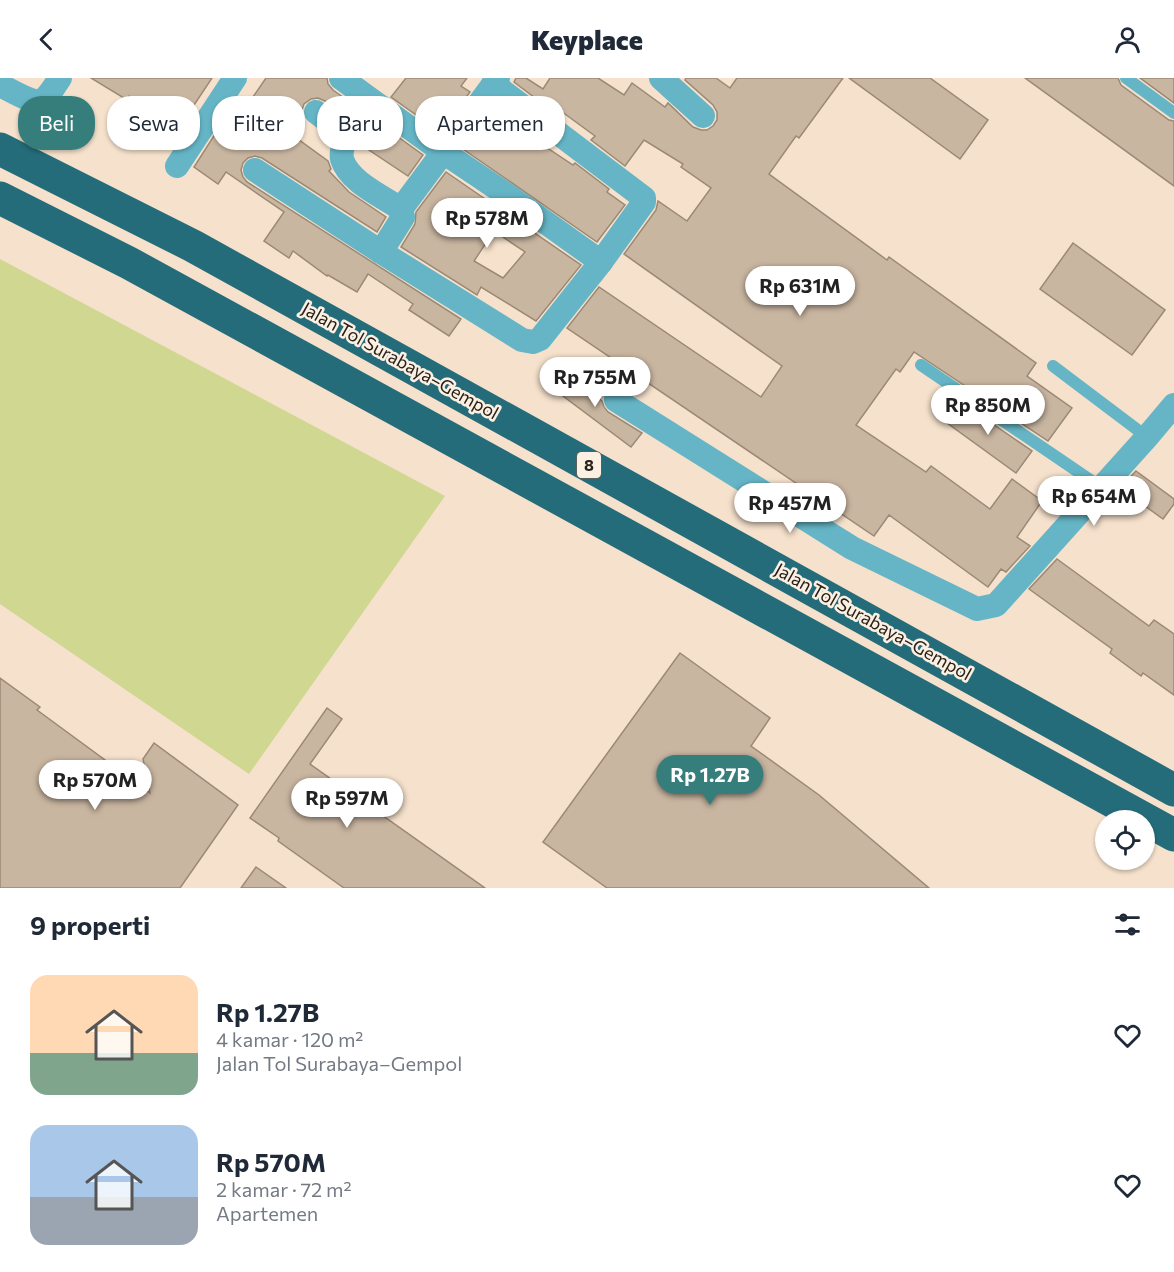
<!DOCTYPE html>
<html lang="id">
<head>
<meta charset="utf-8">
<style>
	:root { --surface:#fff; --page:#f6f6f7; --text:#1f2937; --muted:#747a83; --accent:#367e7c }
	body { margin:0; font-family:Commissioner,sans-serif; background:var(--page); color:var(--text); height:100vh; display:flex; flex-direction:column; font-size:22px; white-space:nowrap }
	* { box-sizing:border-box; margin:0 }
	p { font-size:20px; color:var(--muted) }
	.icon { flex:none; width:33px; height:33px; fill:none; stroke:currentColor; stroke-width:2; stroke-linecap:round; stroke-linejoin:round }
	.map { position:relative; height:810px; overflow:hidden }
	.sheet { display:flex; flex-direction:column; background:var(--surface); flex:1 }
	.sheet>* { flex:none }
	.hud { position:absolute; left:18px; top:18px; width:600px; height:54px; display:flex; gap:12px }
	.controls { position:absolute; left:1095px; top:732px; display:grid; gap:12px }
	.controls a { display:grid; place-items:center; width:60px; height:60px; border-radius:50%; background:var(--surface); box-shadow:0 2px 4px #0004; font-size:30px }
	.price { position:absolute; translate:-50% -51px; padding:0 14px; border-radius:21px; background:#fff; color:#222; font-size:20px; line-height:39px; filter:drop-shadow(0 2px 3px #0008) }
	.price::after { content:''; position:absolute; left:50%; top:36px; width:18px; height:14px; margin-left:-9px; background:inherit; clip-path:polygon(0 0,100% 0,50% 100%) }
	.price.on { background:var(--accent); color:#fff }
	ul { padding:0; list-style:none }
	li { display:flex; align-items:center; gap:18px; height:150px; padding:0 30px }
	li span { display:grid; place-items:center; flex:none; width:168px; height:120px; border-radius:18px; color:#555 }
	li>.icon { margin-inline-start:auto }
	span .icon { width:72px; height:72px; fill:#fffc; stroke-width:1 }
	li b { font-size:26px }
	h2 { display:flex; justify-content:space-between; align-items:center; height:72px; padding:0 30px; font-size:26px }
	.chip { padding:0 21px; border-radius:24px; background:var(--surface); box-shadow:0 2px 4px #0004; font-size:21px; line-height:54px }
	.chip.on { background:var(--accent); color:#fff }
	header { display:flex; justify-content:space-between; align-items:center; height:78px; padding:0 30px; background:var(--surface); font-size:27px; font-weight:800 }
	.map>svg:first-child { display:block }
	.green { fill:#cfd791 }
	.building { fill:#c9b6a1; stroke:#9b8975; stroke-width:1.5; fill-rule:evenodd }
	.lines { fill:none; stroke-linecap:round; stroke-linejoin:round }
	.lane { stroke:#65b5c6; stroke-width:12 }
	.street { stroke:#65b5c6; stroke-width:24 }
	.highway { stroke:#246c7a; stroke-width:33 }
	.labels { text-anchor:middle; stroke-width:5; stroke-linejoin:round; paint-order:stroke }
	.shield { fill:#fcf0e3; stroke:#685f56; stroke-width:1.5 }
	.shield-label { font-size:16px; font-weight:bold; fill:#292119 }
	.street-label { font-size:18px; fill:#292119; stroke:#fcf0e3 }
</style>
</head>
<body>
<header><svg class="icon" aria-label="back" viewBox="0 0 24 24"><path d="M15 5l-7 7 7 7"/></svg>Keyplace<svg class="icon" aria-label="person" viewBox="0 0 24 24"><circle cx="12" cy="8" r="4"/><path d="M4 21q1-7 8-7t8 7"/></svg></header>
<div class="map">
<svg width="1174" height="810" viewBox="0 0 1174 810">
	<rect width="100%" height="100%" fill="#f5e1cc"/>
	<polygon class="green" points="0,181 445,418 249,696 0,526"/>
	<g class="building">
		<polygon points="91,0 212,0 188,36 192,39 182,54 129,18 127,22"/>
		<polygon points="266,0 327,0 328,6 333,12 423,77 408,98 360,66 368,54 325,23 318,20 311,21 304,26 302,32 303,39 291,56 328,83 331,91 329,93 349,114 386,139 377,154 262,80 255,78 248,80 243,85 241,92 243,99 247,104 461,241 449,258 409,232 413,226 368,196 357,214 328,197 327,198 293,173 289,180 264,163 284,134 226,94 218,106 194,89 224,42 233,48"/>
		<polygon points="406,0 467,0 461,8 470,14 440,54 391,19"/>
		<polygon points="516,0 526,0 543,11 550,0 598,0 624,17 632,5 665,29 668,25 693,49 701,52 707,52 713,48 717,42 717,34 713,27 685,2 686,0 716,0 730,10 737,0 843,0 799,60 796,58 769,96 887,182 889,179 1036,285 1027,298 1072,330 1048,363 914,274 900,294 896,291 856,347 926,394 931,388 990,431 1012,401 1042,423 1017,459 1030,468 1006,494 1001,491 988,509 889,437 874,458 567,250 599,209 761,319 782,288 624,176 656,132 658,123 687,143 711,110 681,89 683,86 644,62 625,88 591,62 595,58 554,28 551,32 514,4"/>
		<polygon points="849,0 930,0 988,42 960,81"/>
		<polygon points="1025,0 1118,0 1121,7 1169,42 1174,43 1174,108"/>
		<polygon points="1140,0 1174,0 1174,25"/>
		<polygon points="497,27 534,55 531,59 573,87 575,85 609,111 607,114 625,127 597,164 463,71"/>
		<path d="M446,94l135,93 -45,56 -55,-34 -4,8 -76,-48 14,-23 1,-12zM494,153l31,21 -22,26 -29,-17z"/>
		<polygon points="1073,165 1165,232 1132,277 1040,211"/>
		<polygon points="562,293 602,323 604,329 608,334 642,355 631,369 551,309"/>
		<polygon points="958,322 1032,373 1016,395 943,342"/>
		<polygon points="1136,393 1174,421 1174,426 1163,441 1120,410"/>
		<polygon points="1057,481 1149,548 1154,542 1174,556 1174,617 1143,595 1141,598 1110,575 1112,571 1029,511"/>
		<polygon points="680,575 770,640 751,668 819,717 929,810 607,810 543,764"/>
		<polygon points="0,600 40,629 37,632 150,715 143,681 154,665 238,727 180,810 0,810"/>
		<polygon points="327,630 342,641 310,686 485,810 344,810 278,763 279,760 250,740"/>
		<polygon points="256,789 286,810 241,810"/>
	</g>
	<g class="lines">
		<g class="lane">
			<polyline points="1126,0 1174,35"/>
			<polyline points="921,287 1102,410"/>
			<polyline points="1053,288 1147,359"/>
		</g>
		<g class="street">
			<polyline points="341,0 443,74 510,119 601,184"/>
			<polyline points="661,0 703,38"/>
			<path d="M0,7c8,4 33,19 41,16 8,-4 14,-16 19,-23"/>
			<path d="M316,34l30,23c-1,8 -6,15 -4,24 7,23 40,37 59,50"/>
			<polyline points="177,88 235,0"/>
			<polyline points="255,92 381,174 522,262 533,264 540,261 601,184 644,124 644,120 493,6"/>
			<polyline points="401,131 498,0"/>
			<polyline points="381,174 403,139 401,131"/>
			<polyline points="616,322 852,470 977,531 996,527 1147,359 1174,327"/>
		</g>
		<g class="highway">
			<polyline points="0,71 193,168 1174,712"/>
			<polyline points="0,120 129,185 1174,757"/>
		</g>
	</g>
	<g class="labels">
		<rect class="shield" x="577" y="374" width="24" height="26" rx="4.5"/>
		<g class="shield-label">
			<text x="589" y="393">8</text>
		</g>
		<g class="street-label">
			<text transform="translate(400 283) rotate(29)" y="6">Jalan Tol Surabaya–Gempol</text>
			<text transform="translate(873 544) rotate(29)" y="6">Jalan Tol Surabaya–Gempol</text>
		</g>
	</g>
</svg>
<div class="controls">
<a><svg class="icon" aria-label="locate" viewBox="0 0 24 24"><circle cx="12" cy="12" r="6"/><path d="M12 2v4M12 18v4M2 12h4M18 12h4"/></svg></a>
</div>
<b class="price" style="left:487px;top:171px">Rp 578M</b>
<b class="price" style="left:800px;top:239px">Rp 631M</b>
<b class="price" style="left:595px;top:330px">Rp 755M</b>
<b class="price" style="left:988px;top:358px">Rp 850M</b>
<b class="price" style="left:1094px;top:449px">Rp 654M</b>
<b class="price" style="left:790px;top:456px">Rp 457M</b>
<b class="price on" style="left:710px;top:728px">Rp 1.27B</b>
<b class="price" style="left:95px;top:733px">Rp 570M</b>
<b class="price" style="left:347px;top:751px">Rp 597M</b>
<div class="hud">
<a class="chip on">Beli</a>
<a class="chip">Sewa</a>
<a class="chip">Filter</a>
<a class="chip">Baru</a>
<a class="chip">Apartemen</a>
</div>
</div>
<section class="sheet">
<h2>9 properti<svg class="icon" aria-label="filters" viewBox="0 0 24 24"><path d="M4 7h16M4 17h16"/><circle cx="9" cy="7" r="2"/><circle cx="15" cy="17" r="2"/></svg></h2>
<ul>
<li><span style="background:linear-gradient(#ffd9b3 65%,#7fa58c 0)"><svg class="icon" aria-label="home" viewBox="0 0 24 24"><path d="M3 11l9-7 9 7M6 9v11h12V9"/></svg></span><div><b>Rp 1.27B</b><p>4 kamar · 120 m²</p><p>Jalan Tol Surabaya–Gempol</p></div><svg class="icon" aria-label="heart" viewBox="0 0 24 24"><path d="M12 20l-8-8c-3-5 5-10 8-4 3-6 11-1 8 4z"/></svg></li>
<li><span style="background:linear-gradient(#a9c7e8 60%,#9aa5b1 0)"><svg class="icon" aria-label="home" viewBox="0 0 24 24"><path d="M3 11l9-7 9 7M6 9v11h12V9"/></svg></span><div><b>Rp 570M</b><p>2 kamar · 72 m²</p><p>Apartemen</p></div><svg class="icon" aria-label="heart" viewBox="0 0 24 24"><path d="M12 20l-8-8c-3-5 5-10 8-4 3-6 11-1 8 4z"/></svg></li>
</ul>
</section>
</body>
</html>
